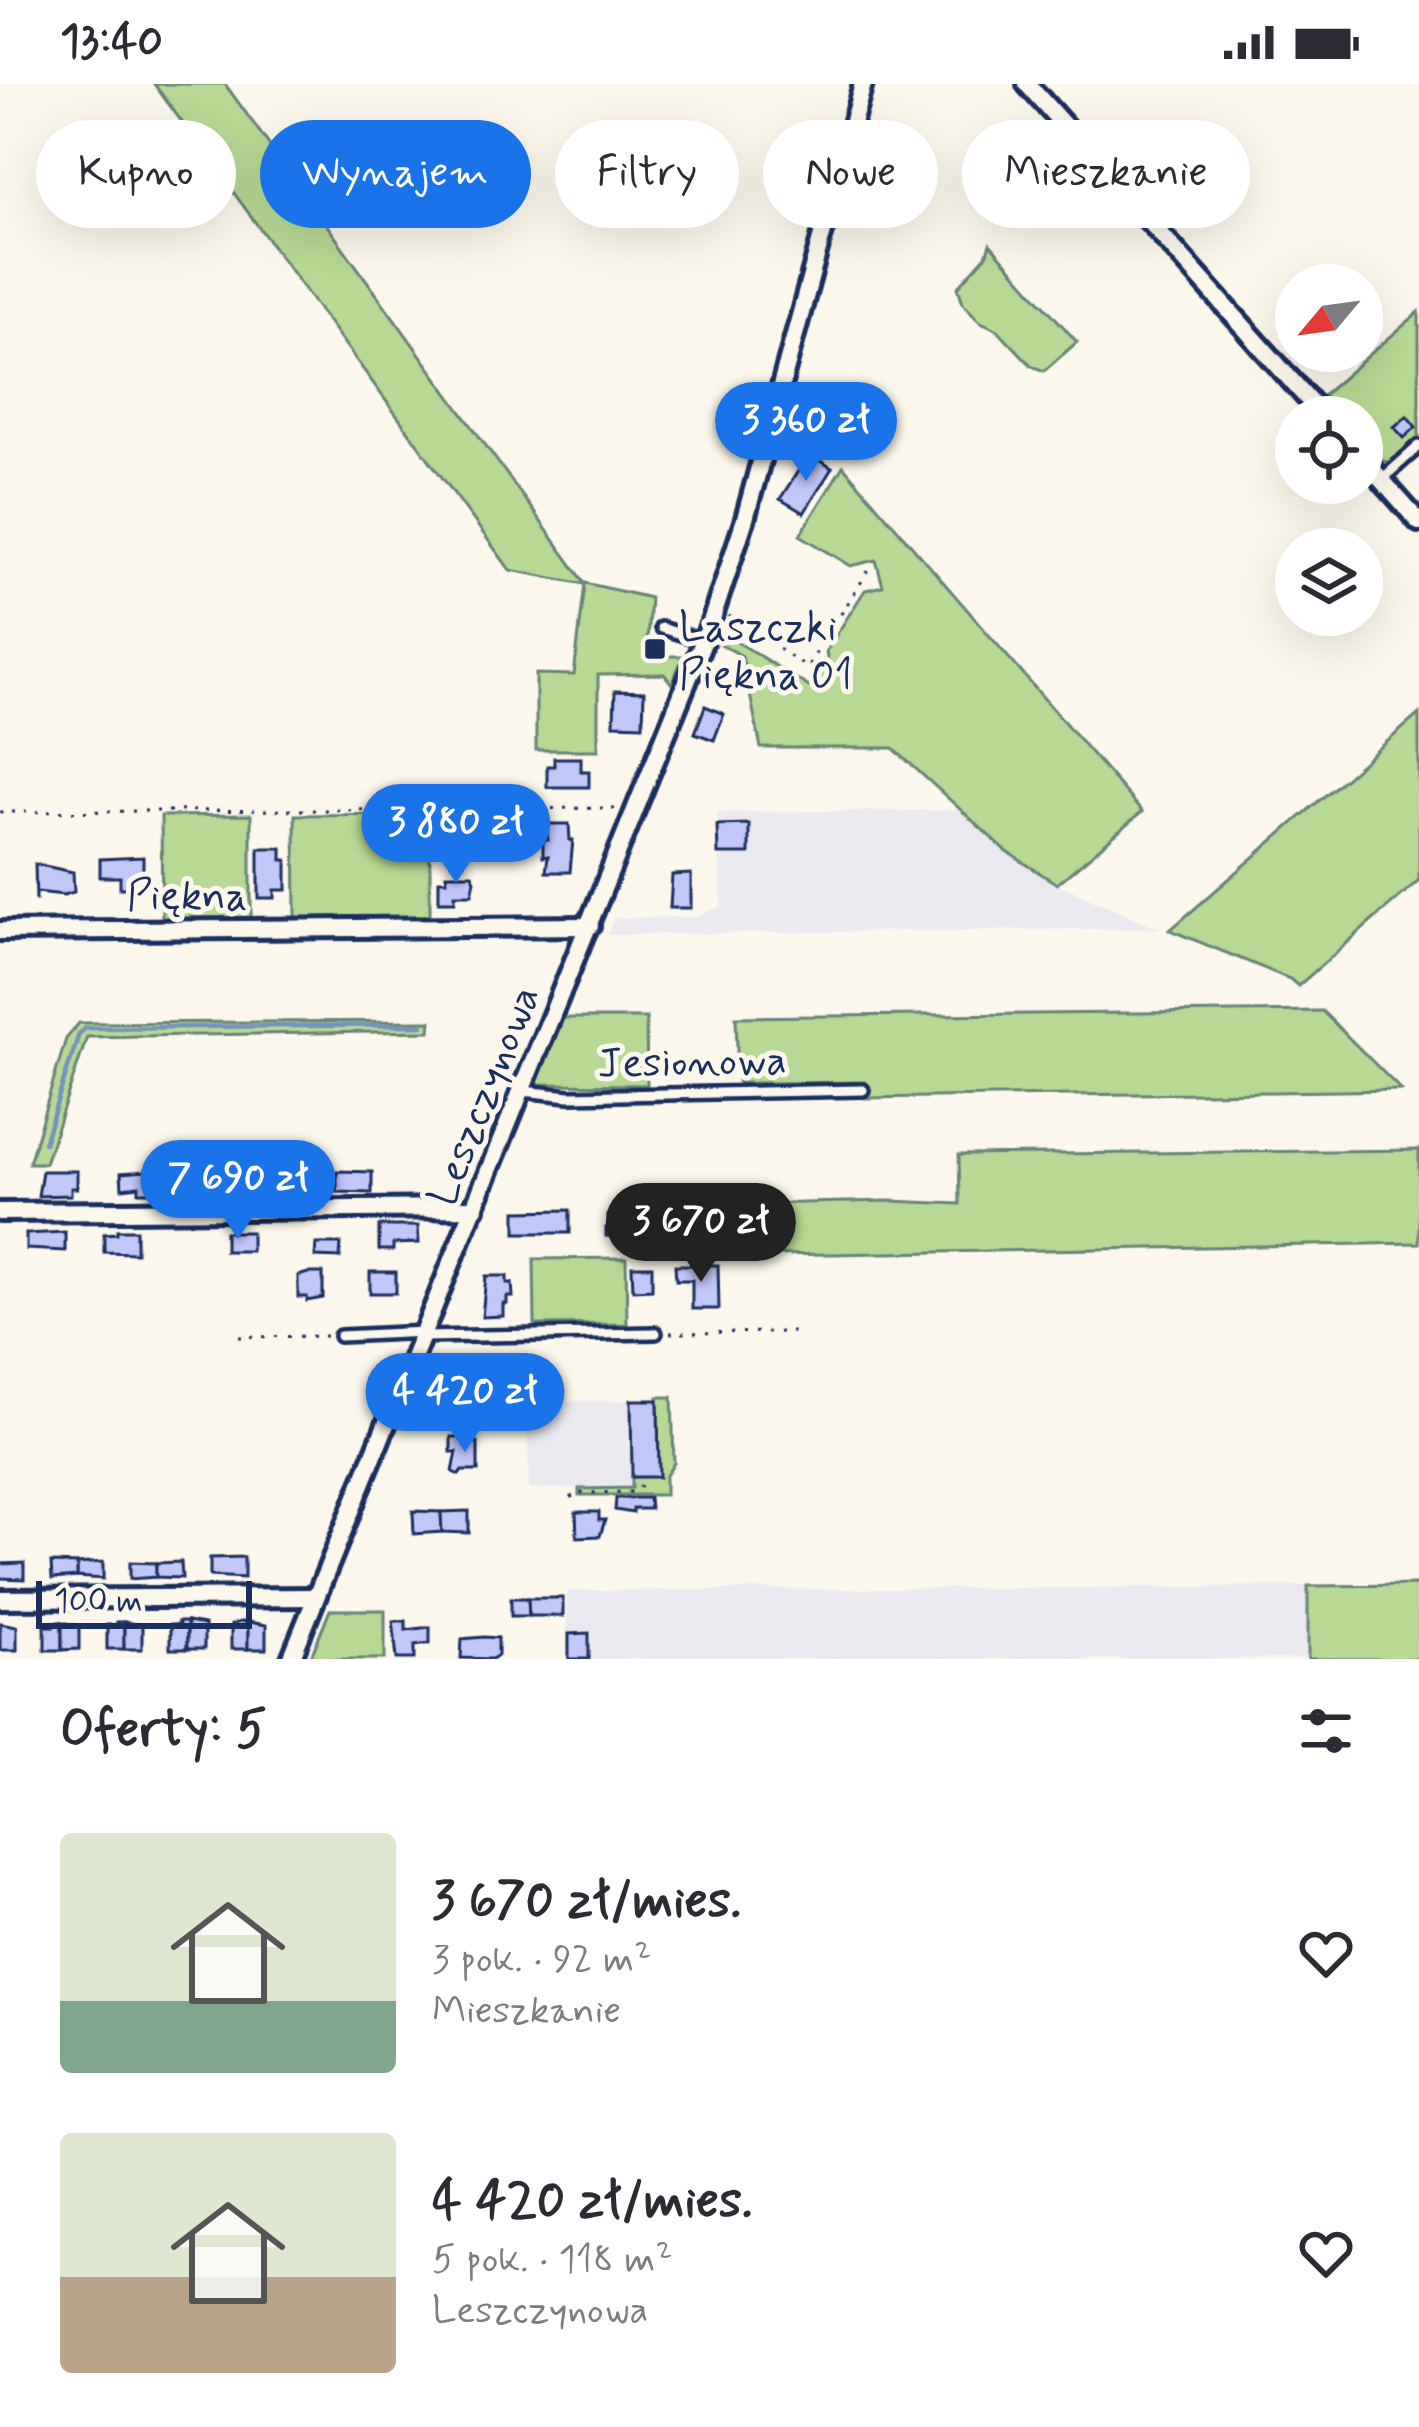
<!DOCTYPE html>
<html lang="pl">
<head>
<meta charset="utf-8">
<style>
	:root { --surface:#fff; --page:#f2f2f3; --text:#2b2b33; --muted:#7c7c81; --accent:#1a73e8 }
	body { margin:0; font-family:Mynerve,sans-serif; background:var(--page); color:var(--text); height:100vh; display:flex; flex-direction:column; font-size:45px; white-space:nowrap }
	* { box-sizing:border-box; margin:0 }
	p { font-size:39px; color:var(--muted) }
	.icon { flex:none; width:66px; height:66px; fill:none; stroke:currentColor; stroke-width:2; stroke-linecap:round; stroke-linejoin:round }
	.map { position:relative; height:1575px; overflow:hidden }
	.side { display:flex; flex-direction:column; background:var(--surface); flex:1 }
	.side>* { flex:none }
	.guide { position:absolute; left:36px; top:36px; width:1347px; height:108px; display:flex; gap:24px }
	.needle { width:78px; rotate:241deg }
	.fabs { position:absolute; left:1275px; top:180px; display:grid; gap:24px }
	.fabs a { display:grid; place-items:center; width:108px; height:108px; border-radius:50%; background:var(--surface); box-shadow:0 12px 48px #0002; font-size:60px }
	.scale { position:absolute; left:36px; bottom:30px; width:216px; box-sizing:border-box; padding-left:12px; border:6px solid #1b2f5e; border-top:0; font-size:33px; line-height:42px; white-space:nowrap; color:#1b2f5e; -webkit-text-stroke:9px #fbf7ec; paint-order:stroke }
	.price { position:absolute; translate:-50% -102px; padding:0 27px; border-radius:42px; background:var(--accent); color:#fff; font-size:39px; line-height:78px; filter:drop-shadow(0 3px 6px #0008) }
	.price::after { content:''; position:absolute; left:50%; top:72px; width:36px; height:27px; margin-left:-18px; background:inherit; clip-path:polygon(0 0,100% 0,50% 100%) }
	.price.on { background:#222; color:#fff }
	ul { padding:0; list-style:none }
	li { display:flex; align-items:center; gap:36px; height:300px; padding:0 60px }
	li span { display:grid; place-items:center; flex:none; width:336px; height:240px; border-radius:12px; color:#555 }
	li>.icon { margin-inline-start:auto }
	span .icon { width:144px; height:144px; fill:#fffc; stroke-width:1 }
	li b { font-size:51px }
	h2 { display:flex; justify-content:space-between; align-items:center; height:144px; padding:0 60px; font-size:51px }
	.tag { padding:0 42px; border-radius:54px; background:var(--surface); box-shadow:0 12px 48px #0002; font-size:42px; line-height:108px }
	.tag.on { background:var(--accent); color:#fff }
	.status { display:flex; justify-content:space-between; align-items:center; height:84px; padding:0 60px; background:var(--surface); direction:ltr }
	.status svg { height:33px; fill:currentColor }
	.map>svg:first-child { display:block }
	.built { fill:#eae9f0 }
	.green { fill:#b7d993; stroke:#698478; stroke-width:3 }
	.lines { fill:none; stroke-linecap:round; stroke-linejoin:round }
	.stream { stroke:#7593bc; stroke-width:4.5 }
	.building { fill:#c2c7f9; stroke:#1b2f5e; stroke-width:3 }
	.service-casing { stroke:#1b2f5e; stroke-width:18 }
	.minor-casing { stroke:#1b2f5e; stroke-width:26 }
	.path { stroke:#1b2f5e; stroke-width:3; stroke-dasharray:3 9; stroke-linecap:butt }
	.service { stroke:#fbf7ec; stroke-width:9 }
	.minor { stroke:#fbf7ec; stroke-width:16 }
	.poi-dot { fill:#1b2f5e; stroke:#fbf7ec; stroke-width:4.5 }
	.labels { text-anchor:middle; stroke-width:10; stroke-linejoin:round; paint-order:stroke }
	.poi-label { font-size:42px; fill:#1b2f5e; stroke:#fbf7ec; text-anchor:start }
	.street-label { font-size:42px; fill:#1b2f5e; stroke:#fbf7ec }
</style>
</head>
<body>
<div class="status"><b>13:40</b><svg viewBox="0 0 49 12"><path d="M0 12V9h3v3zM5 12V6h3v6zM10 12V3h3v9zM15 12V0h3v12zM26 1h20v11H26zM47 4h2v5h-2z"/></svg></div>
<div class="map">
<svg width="1419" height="1575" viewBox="0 0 1419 1575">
	<rect width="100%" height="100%" fill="#fbf7ec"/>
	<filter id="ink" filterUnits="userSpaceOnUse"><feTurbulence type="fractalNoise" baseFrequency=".00833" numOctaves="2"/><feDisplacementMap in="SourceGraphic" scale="24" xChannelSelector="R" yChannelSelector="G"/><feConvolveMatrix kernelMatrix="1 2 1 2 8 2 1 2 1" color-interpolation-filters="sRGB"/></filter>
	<g filter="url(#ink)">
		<g class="built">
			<polygon points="957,726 1006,767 1057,800 1159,844 607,851 614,834 696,833 722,822 718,728"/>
			<polygon points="658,1316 659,1393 632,1404 529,1405 526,1317"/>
			<polygon points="1308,1502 1308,1575 567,1575 567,1507"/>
		</g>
		<g class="green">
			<polygon points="154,0 225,0 585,499 650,514 646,572 683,572 672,600 664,590 598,591 598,666 536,666 536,590 574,591 585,500 510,486"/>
			<polygon points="990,160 1077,258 1044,287 1032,282 998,246 979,237 963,219 958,203 986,172"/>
			<polygon points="1419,228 1419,352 1391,378 1381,377 1376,372 1381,368 1373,359 1368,363 1362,356 1362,333 1343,333 1323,311"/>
			<polygon points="843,382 1142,728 1057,800 1006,767 893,664 761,664 742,572 717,558 717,545 809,603 828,578 826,567 865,506 883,502 876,476 851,482 800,451"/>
			<polygon points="1419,630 1419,796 1298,902 1290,895 1170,846"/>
			<polygon points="430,730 430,834 296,835 295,731"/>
			<polygon points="251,731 251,835 162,837 161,732"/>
			<polygon points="1322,927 1401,1006 865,1014 864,998 738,999 736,933"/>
			<polygon points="563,934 646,934 647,1001 536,1000"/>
			<polygon points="431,937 430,947 87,953 45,1079 29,1079 66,955 79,939"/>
			<polygon points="1419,1066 1419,1159 716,1172 716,1121 890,1117 960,1120 959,1071"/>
			<polygon points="626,1174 627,1240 535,1241 534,1175"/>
			<polygon points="658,1313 672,1313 674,1379 665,1393 665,1411 579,1411 579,1405 632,1404 632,1393 658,1392"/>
			<polygon points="1419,1501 1419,1575 1308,1575 1308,1502"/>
			<polygon points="330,1526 385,1526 385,1575 310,1575"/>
		</g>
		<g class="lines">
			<polyline class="stream" points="44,1059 79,950 86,944 423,941"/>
		</g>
		<g class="building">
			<polygon points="1407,332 1416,343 1404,354 1394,343"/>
			<polygon points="809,370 832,384 804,429 780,415"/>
			<polygon points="615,607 644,608 643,641 614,640"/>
			<polygon points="705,622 724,630 714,656 695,649"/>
			<polygon points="554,674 581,674 581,687 589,687 589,703 547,703 547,682 554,682"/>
			<polygon points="546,740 569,740 570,756 573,756 570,788 546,788 548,772 543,773 543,756 548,756"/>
			<polygon points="749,740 749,770 718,770 717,741"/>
			<polygon points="259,764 282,764 282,776 287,776 287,806 275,806 275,814 259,814"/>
			<polygon points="143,773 143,793 136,793 136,804 120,804 120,793 100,793 100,775"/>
			<polygon points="35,780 73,788 74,808 64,811 36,808 36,817"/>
			<polygon points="446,790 472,790 475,796 472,810 455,810 455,817 439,817 439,796 447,796"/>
			<polygon points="691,790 691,824 670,824 672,791"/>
			<polygon points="243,1086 282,1086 282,1107 243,1105"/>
			<polygon points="42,1087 77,1087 77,1104 71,1104 71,1111 38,1112"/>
			<polygon points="147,1087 160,1089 156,1108 139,1108 139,1102 122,1104 121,1089"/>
			<polygon points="337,1087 372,1088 372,1109 337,1108"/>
			<polygon points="570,1126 570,1149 516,1149 516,1127"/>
			<polygon points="635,1130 638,1141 635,1151 618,1155 618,1152 606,1152 606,1144 610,1144 608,1131"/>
			<polygon points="379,1142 418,1142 419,1159 393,1160 393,1166 379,1166"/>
			<polygon points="117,1146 136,1146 136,1169 104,1168 104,1150 117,1149"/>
			<polygon points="65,1148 65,1167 26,1165 26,1150"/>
			<rect x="225" y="1148" width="26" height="19"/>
			<polygon points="316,1160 341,1160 340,1174 315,1173"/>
			<polygon points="675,1181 718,1181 719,1225 692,1225 692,1196 676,1196"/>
			<polygon points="632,1182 652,1182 652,1205 633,1206"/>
			<rect x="370" y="1188" width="26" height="21"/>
			<polygon points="308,1189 323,1189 323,1214 307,1217 307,1213 298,1213 298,1192"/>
			<polygon points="486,1192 507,1192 507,1199 512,1199 513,1213 507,1213 507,1220 503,1220 503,1232 482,1233"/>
			<polygon points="631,1316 658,1316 659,1393 632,1393"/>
			<polygon points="451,1353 470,1353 470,1358 478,1359 478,1387 462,1387 459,1391 453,1388 457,1368 451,1368"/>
			<polygon points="616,1414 649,1414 650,1425 633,1425 633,1429 615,1426"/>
			<polygon points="413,1427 441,1428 442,1448 414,1450"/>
			<polygon points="469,1427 469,1449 442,1448 441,1428"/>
			<polygon points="576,1428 599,1428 599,1436 605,1436 600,1452 577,1453"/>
			<polygon points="244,1473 244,1494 210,1492 210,1474"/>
			<polygon points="103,1478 103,1495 77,1493 77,1480"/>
			<polygon points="130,1478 156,1479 156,1493 130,1495"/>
			<polygon points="181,1478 182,1494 156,1493 156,1479"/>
			<polygon points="24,1479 24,1495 0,1494 0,1480"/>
			<polygon points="51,1479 77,1480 77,1493 52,1495"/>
			<polygon points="511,1514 528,1514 529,1532 511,1532"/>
			<polygon points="528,1514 563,1514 563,1532 529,1532"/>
			<polygon points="393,1537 406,1537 406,1546 430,1543 430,1559 415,1561 415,1575 397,1575"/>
			<polygon points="53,1538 62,1538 62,1566 45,1566 45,1542 53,1542"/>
			<polygon points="62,1538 79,1542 79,1565 62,1566"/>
			<polygon points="116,1538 124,1538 124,1565 107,1565 107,1541 116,1541"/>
			<polygon points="124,1538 142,1541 142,1565 124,1565"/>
			<polygon points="178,1538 187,1538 187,1565 170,1565 170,1541 179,1541"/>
			<polygon points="187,1538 204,1541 204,1565 187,1565"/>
			<polygon points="240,1538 248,1538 248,1565 231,1565 231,1541"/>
			<polygon points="248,1538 266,1541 266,1565 248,1565"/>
			<polygon points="0,1539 17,1542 17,1566 0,1566"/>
			<polygon points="589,1549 589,1575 569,1575 569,1550"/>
			<polygon points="484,1553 498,1554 498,1571 492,1575 461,1574 462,1555"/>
		</g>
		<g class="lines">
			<defs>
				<g id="service">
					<polyline points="1382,395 1419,362"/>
					<polyline points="661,544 703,557"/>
					<polyline points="523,1007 569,1012 863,1006"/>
					<polyline points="340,1252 425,1248"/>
					<polyline points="422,1253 656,1249"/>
				</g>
				<g id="minor">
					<polyline points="1027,0 1324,333"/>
					<polyline points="1362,374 1419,438"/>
					<polyline points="0,847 590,842"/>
					<polyline points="0,1128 475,1124"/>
					<polyline points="0,1515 316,1513"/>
					<polyline points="291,1575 710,541 745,435 863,0"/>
				</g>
			</defs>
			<use href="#service" class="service-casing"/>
			<use href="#minor" class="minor-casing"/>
			<g class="path">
				<polyline points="729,532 807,583 869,486"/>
				<polyline points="0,728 616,724"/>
				<polyline points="670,1249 795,1248"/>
				<polyline points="239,1253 326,1252"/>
				<polyline points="571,1414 575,1409 634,1408 645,1399"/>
			</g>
			<use href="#service" class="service"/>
			<use href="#minor" class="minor"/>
		</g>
	</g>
	<rect class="poi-dot" x="643" y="553" width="24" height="24" rx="6"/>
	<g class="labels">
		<g class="poi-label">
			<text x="679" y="556">Laszczki<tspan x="679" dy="48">Piękna 01</tspan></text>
		</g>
		<g class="street-label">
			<text x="187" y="825">Piękna</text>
			<text transform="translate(692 976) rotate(-1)" y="15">Jesionowa</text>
			<text transform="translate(482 1011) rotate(-68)" y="15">Leszczynowa</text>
		</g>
	</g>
</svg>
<div class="fabs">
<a><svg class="needle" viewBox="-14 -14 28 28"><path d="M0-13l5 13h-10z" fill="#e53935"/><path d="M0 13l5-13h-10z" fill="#7c7c81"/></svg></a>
<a><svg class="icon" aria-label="locate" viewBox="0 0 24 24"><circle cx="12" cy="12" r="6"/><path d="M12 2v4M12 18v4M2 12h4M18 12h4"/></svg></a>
<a><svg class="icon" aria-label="layers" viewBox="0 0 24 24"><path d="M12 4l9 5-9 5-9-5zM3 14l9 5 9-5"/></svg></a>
</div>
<div class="scale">100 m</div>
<b class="price" style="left:806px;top:400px">3 360 zł</b>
<b class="price" style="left:456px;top:802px">3 880 zł</b>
<b class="price" style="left:238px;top:1158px">7 690 zł</b>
<b class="price on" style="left:701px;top:1201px">3 670 zł</b>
<b class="price" style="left:465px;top:1371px">4 420 zł</b>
<div class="guide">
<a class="tag">Kupno</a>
<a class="tag on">Wynajem</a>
<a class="tag">Filtry</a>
<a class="tag">Nowe</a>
<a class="tag">Mieszkanie</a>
</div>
</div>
<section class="side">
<h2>Oferty: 5<svg class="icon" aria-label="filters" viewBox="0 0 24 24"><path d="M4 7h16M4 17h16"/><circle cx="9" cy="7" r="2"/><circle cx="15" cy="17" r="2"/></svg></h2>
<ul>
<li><span style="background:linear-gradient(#dfe7d0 70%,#7fa58c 0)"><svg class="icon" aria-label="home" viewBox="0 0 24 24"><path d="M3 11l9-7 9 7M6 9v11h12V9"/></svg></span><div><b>3 670 zł/mies.</b><p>3 pok. · 92 m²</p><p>Mieszkanie</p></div><svg class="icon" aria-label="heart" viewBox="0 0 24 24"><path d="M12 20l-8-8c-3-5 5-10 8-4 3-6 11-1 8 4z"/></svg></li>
<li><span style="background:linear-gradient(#dfe7d0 60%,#b9a48a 0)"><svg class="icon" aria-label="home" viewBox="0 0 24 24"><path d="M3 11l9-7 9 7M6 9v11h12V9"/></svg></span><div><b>4 420 zł/mies.</b><p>5 pok. · 118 m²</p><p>Leszczynowa</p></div><svg class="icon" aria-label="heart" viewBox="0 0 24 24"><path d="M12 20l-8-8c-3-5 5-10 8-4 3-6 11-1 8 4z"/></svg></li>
</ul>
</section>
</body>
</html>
